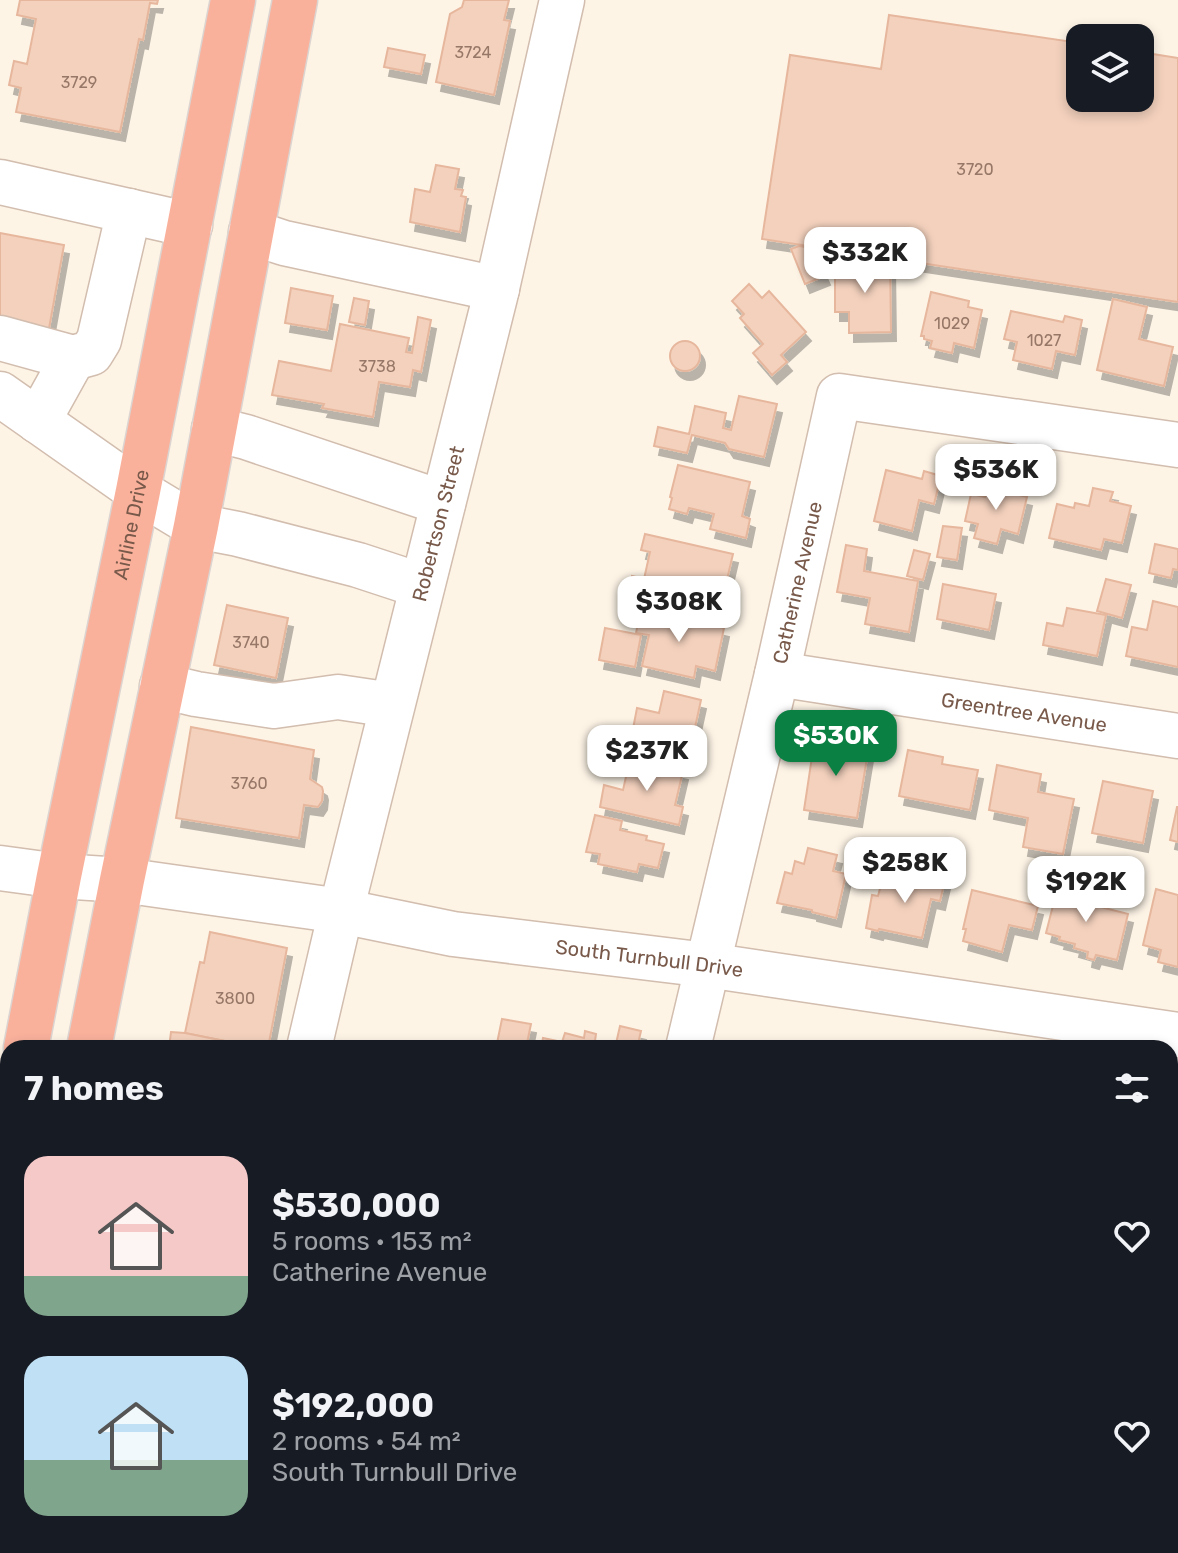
<!DOCTYPE html>
<html lang="en">
<head>
<meta charset="utf-8">
<style>
	:root { --surface:#171b24; --page:#242831; --text:#f1f3f6; --muted:#9ea1a6; --accent:#0b8043 }
	body { margin:0; font-family:Rubik,sans-serif; background:var(--page); color:var(--text); height:100vh; display:flex; flex-direction:column; font-size:30px; white-space:nowrap }
	* { box-sizing:border-box; margin:0 }
	p { font-size:26px; color:var(--muted) }
	.icon { flex:none; width:44px; height:44px; fill:none; stroke:currentColor; stroke-width:2; stroke-linecap:round; stroke-linejoin:round }
	.map { position:relative; flex:1; overflow:hidden }
	.details { position:absolute; left:0px; top:1040px; width:1178px; height:514px; display:flex; flex-direction:column; background:var(--surface); border-radius:24px 24px 0 0; box-shadow:0 4px 12px #0003 }
	.details>* { flex:none }
	.buttons { position:absolute; left:1066px; top:24px; display:grid; gap:16px }
	.buttons a { display:grid; place-items:center; width:88px; height:88px; border-radius:16px; background:var(--surface); box-shadow:0 4px 12px #0003; font-size:40px }
	.price { position:absolute; translate:-50% -68px; padding:0 18px; border-radius:16px; background:#fff; color:#222; font-size:26px; line-height:52px; filter:drop-shadow(0 2px 4px #0008) }
	.price::after { content:''; position:absolute; left:50%; top:48px; width:24px; height:18px; margin-left:-12px; background:inherit; clip-path:polygon(0 0,100% 0,50% 100%) }
	.price.on { background:var(--accent); color:#fff }
	ul { padding:0; list-style:none }
	li { display:flex; align-items:center; gap:24px; height:200px; padding:0 24px }
	li span { display:grid; place-items:center; flex:none; width:224px; height:160px; border-radius:24px; color:#555 }
	li>.icon { margin-inline-start:auto }
	span .icon { width:96px; height:96px; fill:#fffc; stroke-width:1 }
	li b { font-size:34px }
	h2 { display:flex; justify-content:space-between; align-items:center; height:96px; padding:0 24px; font-size:34px }
	.map>svg:first-child { display:block }
	.building { fill:#f3d1bd; stroke:#e7b79d; stroke-width:2; filter:url(#shadow) }
	.lines { fill:none; stroke-linecap:round; stroke-linejoin:round }
	.minor-casing { stroke:#d2bdae; stroke-width:47 }
	.highway-casing { stroke:#dcd4d0; stroke-width:47 }
	.minor { stroke:#fff; stroke-width:44 }
	.highway { stroke:#f9b19c; stroke-width:44 }
	.labels { text-anchor:middle; stroke-width:6; stroke-linejoin:round; paint-order:stroke }
	.number-label { font-size:16px; fill:#977767 }
	.street-label { font-size:20px; fill:#78594a; stroke:#fff8ee }
</style>
</head>
<body>
<div class="map">
<svg width="1178" height="1553" viewBox="0 0 1178 1553">
	<defs>
		<filter id="shadow"><feDropShadow dx="5" dy="9" stdDeviation="0" flood-color="#0004"/></filter>
	</defs>
	<rect width="100%" height="100%" fill="#fdf4e6"/>
	<g class="building">
		<polygon points="20,0 158,0 157,4 150,3 143,40 139,39 120,132 16,112 21,88 9,85 14,61 27,64 36,19 17,15"/>
		<polygon points="464,0 509,0 504,20 510,21 494,95 436,82 450,14 462,7"/>
		<polygon points="889,15 1080,43 1080,98 1140,98 1140,52 1178,58 1178,302 762,239 790,55 881,69"/>
		<polygon points="388,48 425,55 421,74 384,67"/>
		<polygon points="436,165 459,169 455,189 463,190 461,196 466,197 460,232 410,222 415,189 430,192"/>
		<polygon points="0,233 64,245 48,334 0,324"/>
		<polygon points="799,246 812,248 825,276 805,284 791,249"/>
		<polygon points="846,259 890,259 891,332 849,333 849,312 835,312 835,272 846,272"/>
		<polygon points="749,284 762,298 769,291 806,332 781,355 787,362 772,375 753,353 763,344 740,318 744,314 732,301"/>
		<polygon points="291,288 333,296 327,330 285,323"/>
		<polygon points="931,292 969,301 968,307 982,310 974,348 954,343 952,353 930,348 932,341 924,339 924,336 921,336"/>
		<polygon points="354,298 369,301 365,325 349,322"/>
		<polygon points="1113,299 1147,307 1139,339 1173,347 1164,386 1097,370"/>
		<polygon points="1011,311 1063,322 1065,316 1082,320 1075,355 1056,351 1052,369 1013,360 1017,342 1004,339"/>
		<polygon points="418,317 431,320 421,372 413,370 410,387 379,382 373,417 322,408 324,404 272,395 279,361 331,371 340,324 409,338 406,352 412,353"/>
		<circle cx="685" cy="356" r="15"/>
		<polygon points="739,396 777,404 764,457 729,449 725,443 692,435 687,453 654,446 658,427 689,434 695,406 726,413 723,428 731,430"/>
		<polygon points="678,465 750,482 742,516 750,519 746,538 710,529 714,514 689,508 687,514 669,509 672,498 670,497"/>
		<polygon points="886,470 922,479 924,471 941,476 934,504 919,500 912,531 874,521"/>
		<polygon points="990,479 1009,484 1007,492 1027,497 1018,534 1001,529 997,544 974,538 978,524 965,521 971,494 985,497"/>
		<polygon points="1093,488 1113,492 1110,501 1131,506 1122,543 1104,539 1101,550 1049,538 1057,504 1074,508 1075,503 1089,506"/>
		<polygon points="943,526 962,528 957,560 937,557"/>
		<polygon points="645,534 733,554 724,592 731,594 727,612 700,606 703,592 662,582 657,604 628,597 632,576 644,579 650,552 641,550"/>
		<polygon points="1155,544 1178,549 1178,570 1173,569 1171,578 1149,573"/>
		<polygon points="846,545 867,549 864,571 918,581 909,632 865,624 870,598 837,592"/>
		<polygon points="914,550 930,554 923,580 907,576"/>
		<polygon points="1106,579 1131,585 1122,618 1097,611"/>
		<polygon points="943,584 996,594 989,630 937,619"/>
		<polygon points="1153,601 1178,607 1178,667 1126,656 1132,627 1147,630"/>
		<polygon points="227,605 288,618 276,678 214,665"/>
		<polygon points="1067,608 1106,615 1097,656 1043,645 1047,623 1063,626"/>
		<polygon points="641,609 724,628 715,671 696,666 694,678 642,666 649,635 636,633"/>
		<polygon points="605,628 641,635 635,667 599,660"/>
		<polygon points="664,691 701,700 690,750 653,742 654,739 632,734 637,708 659,713"/>
		<polygon points="191,727 314,750 310,779 322,787 323,791 322,801 318,807 304,805 299,838 176,818"/>
		<polygon points="815,737 869,746 857,818 804,810"/>
		<polygon points="908,750 943,757 942,764 978,770 970,810 899,796"/>
		<polygon points="630,759 683,771 675,805 683,807 679,825 600,807 604,785 623,790"/>
		<polygon points="997,765 1041,774 1038,792 1074,799 1063,854 1023,847 1028,818 989,810"/>
		<polygon points="1103,781 1153,791 1143,843 1092,833"/>
		<polygon points="1177,807 1178,807 1178,842 1170,840"/>
		<polygon points="595,815 622,821 620,830 647,836 646,840 664,844 658,868 639,864 637,872 598,864 600,854 586,852"/>
		<polygon points="808,848 837,855 833,871 846,874 836,918 812,912 812,910 777,903 785,872 792,874 795,861 804,864"/>
		<polygon points="902,871 945,880 940,901 931,899 922,938 879,929 878,931 866,928 872,895 878,896 881,885 899,888"/>
		<polygon points="1059,882 1084,888 1081,902 1128,914 1117,960 1096,955 1094,960 1087,958 1088,952 1074,948 1075,944 1059,940 1060,937 1046,933"/>
		<polygon points="1156,889 1178,895 1178,967 1158,962 1161,950 1143,945"/>
		<polygon points="972,890 1038,906 1032,930 1009,925 1002,952 963,941 966,929 963,929"/>
		<polygon points="210,932 287,948 268,1048 259,1048 185,1033 200,962 204,963"/>
		<polygon points="502,1019 531,1024 526,1048 496,1048"/>
		<polygon points="620,1026 641,1031 637,1048 615,1048"/>
		<polygon points="585,1031 596,1034 595,1041 604,1043 603,1048 541,1048 543,1038 562,1042 565,1033 584,1038"/>
		<polygon points="171,1032 185,1033 259,1048 169,1048"/>
		<polygon points="1170,1337 1178,1339 1178,1393 1176,1403 1170,1402"/>
		<polygon points="40,1546 71,1546 107,1553 39,1553"/>
		<polygon points="421,1546 484,1546 495,1549 494,1553 419,1553"/>
		<polygon points="624,1546 674,1546 672,1553 633,1553 623,1551"/>
		<polygon points="699,1546 750,1546 749,1553 697,1553"/>
		<polygon points="785,1546 825,1546 823,1553 784,1553"/>
		<polygon points="854,1546 910,1546 908,1553 852,1553"/>
		<polygon points="939,1546 987,1546 985,1553 937,1553"/>
		<polygon points="1010,1546 1042,1546 1042,1548 1059,1552 1008,1553"/>
	</g>
	<g class="lines">
		<defs>
			<g id="minor">
				<polyline points="0,182 190,225"/>
				<polyline points="251,232 284,243 497,289"/>
				<polyline points="0,338 73,358 91,353 99,340 129,211"/>
				<polyline points="0,394 138,491 196,526 238,534 358,565 422,586"/>
				<polyline points="38,421 73,358"/>
				<polyline points="214,429 246,437 443,503"/>
				<path id="s1" d="M777,674l401,62"/>
				<polyline points="162,686 196,694 274,706 338,697 392,705"/>
				<path id="s2" d="M0,868l59,8 63,4 219,31 112,23 254,31 471,70"/>
				<path id="s3" d="M309,1048l32,-137 154,-614 67,-297"/>
				<path id="s4" d="M688,1048l89,-374 62,-278 339,49"/>
				<polyline points="1170,1469 1178,1470"/>
				<polyline points="191,1553 193,1546"/>
				<polyline points="573,1553 575,1546"/>
			</g>
			<g id="highway">
				<path id="s5" d="M26,1048l33,-172 79,-385 95,-491"/>
				<polyline points="89,1048 122,880 196,526 295,0"/>
				<polyline points="0,1185 8,1142"/>
				<polyline points="0,1524 8,1480"/>
			</g>
		</defs>
		<use href="#minor" class="minor-casing"/>
		<use href="#highway" class="highway-casing"/>
		<use href="#minor" class="minor"/>
		<use href="#highway" class="highway"/>
	</g>
	<g class="labels">
		<g class="number-label">
			<text x="473" y="58">3724</text>
			<text x="79" y="88">3729</text>
			<text x="975" y="175">3720</text>
			<text x="952" y="329">1029</text>
			<text x="1044" y="346">1027</text>
			<text x="377" y="372">3738</text>
			<text x="251" y="648">3740</text>
			<text x="249" y="789">3760</text>
			<text x="235" y="1004">3800</text>
		</g>
		<g class="street-label">
			<text dy="7" stroke="none"><textPath href="#s5" startOffset="534">Airline Drive</textPath></text>
			<text dy="7" stroke="none"><textPath href="#s3" startOffset="540">Robertson Street</textPath></text>
			<text dy="7" stroke="none"><textPath href="#s4" startOffset="478">Catherine Avenue</textPath></text>
			<text dy="7" stroke="none"><textPath href="#s1" startOffset="250">Greentree Avenue</textPath></text>
			<text dy="7" stroke="none"><textPath href="#s2" startOffset="656">South Turnbull Drive</textPath></text>
		</g>
	</g>
</svg>
<div class="buttons">
<a><svg class="icon" aria-label="layers" viewBox="0 0 24 24"><path d="M12 4l9 5-9 5-9-5zM3 14l9 5 9-5"/></svg></a>
</div>
<b class="price" style="left:865px;top:295px">$332K</b>
<b class="price" style="left:996px;top:512px">$536K</b>
<b class="price" style="left:679px;top:644px">$308K</b>
<b class="price on" style="left:836px;top:778px">$530K</b>
<b class="price" style="left:647px;top:793px">$237K</b>
<b class="price" style="left:905px;top:905px">$258K</b>
<b class="price" style="left:1086px;top:924px">$192K</b>
<section class="details">
<h2>7 homes<svg class="icon" aria-label="filters" viewBox="0 0 24 24"><path d="M4 7h16M4 17h16"/><circle cx="9" cy="7" r="2"/><circle cx="15" cy="17" r="2"/></svg></h2>
<ul>
<li><span style="background:linear-gradient(#f6c9c9 75%,#7fa58c 0)"><svg class="icon" aria-label="home" viewBox="0 0 24 24"><path d="M3 11l9-7 9 7M6 9v11h12V9"/></svg></span><div><b>$530,000</b><p>5 rooms · 153 m²</p><p>Catherine Avenue</p></div><svg class="icon" aria-label="heart" viewBox="0 0 24 24"><path d="M12 20l-8-8c-3-5 5-10 8-4 3-6 11-1 8 4z"/></svg></li>
<li><span style="background:linear-gradient(#bfe0f5 65%,#7fa58c 0)"><svg class="icon" aria-label="home" viewBox="0 0 24 24"><path d="M3 11l9-7 9 7M6 9v11h12V9"/></svg></span><div><b>$192,000</b><p>2 rooms · 54 m²</p><p>South Turnbull Drive</p></div><svg class="icon" aria-label="heart" viewBox="0 0 24 24"><path d="M12 20l-8-8c-3-5 5-10 8-4 3-6 11-1 8 4z"/></svg></li>
</ul>
</section>
</div>
</body>
</html>
